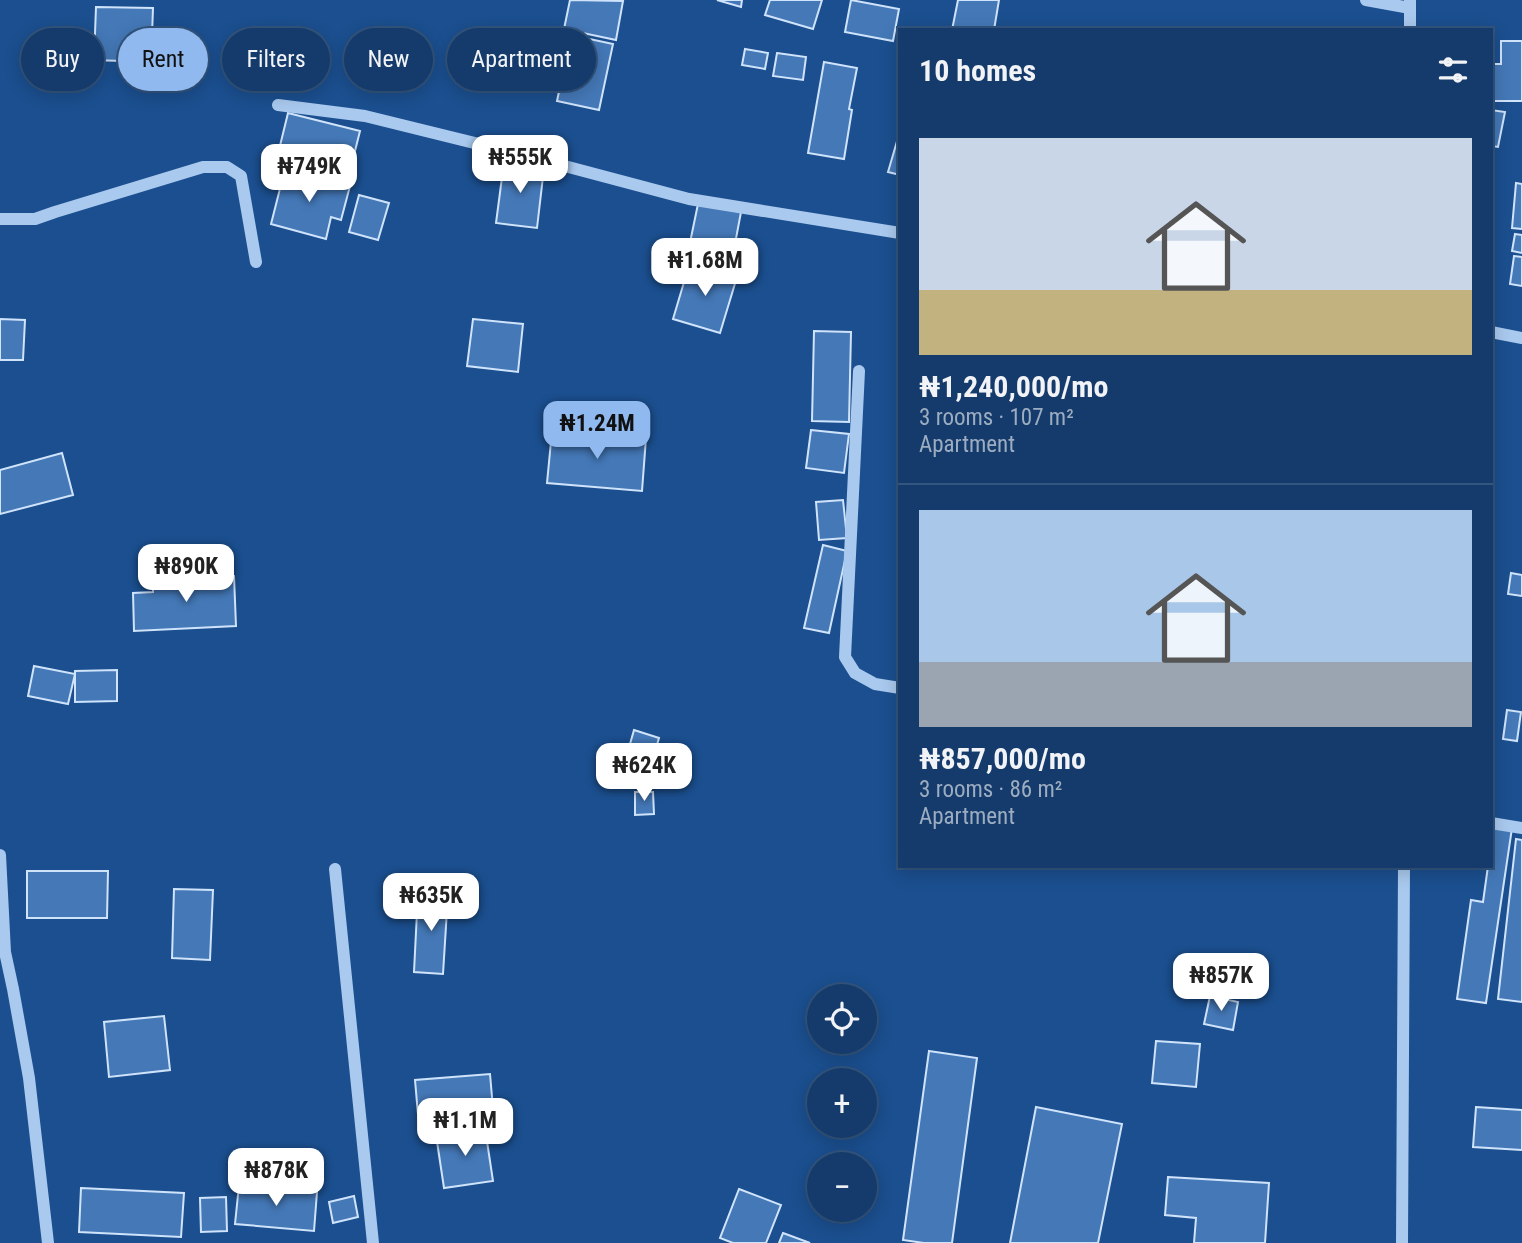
<!DOCTYPE html>
<html lang="en">
<head>
<meta charset="utf-8">
<style>
	:root { --surface:#143b6b; --page:#214673; --text:#f1f3f6; --muted:#9dadc1; --line:#33557e; --accent:#90b9f0 }
	body { margin:0; font-family:"Roboto Condensed",sans-serif; background:var(--page); color:var(--text); height:100vh; display:flex; flex-direction:column; font-size:26px; white-space:nowrap }
	* { box-sizing:border-box; margin:0 }
	p { font-size:23px; color:var(--muted) }
	.icon { flex:none; width:38px; height:38px; fill:none; stroke:currentColor; stroke-width:2; stroke-linecap:round; stroke-linejoin:round }
	.map { position:relative; flex:1; overflow:hidden }
	.details { position:absolute; left:898px; top:28px; width:595px; height:840px; display:flex; flex-direction:column; background:var(--surface); border-radius:0px; box-shadow:0 4px 18px #0003,0 0 0 2px var(--line) }
	.details>* { flex:none }
	.guide { position:absolute; left:21px; top:28px; width:665px; height:63px; display:flex; gap:14px }
	.tools { position:absolute; left:807px; top:984px; display:grid; gap:14px }
	.tools a { display:grid; place-items:center; width:70px; height:70px; border-radius:50%; background:var(--surface); box-shadow:0 4px 18px #0003,0 0 0 2px var(--line); font-size:35px }
	.price { position:absolute; translate:-50% -60px; padding:0 16px; border-radius:14px; background:#fff; color:#222; font-size:23px; line-height:46px; filter:drop-shadow(0 2px 4px #0008) }
	.price::after { content:''; position:absolute; left:50%; top:42px; width:21px; height:16px; margin-left:-10px; background:inherit; clip-path:polygon(0 0,100% 0,50% 100%) }
	.price.on { background:var(--accent); color:#111 }
	ul { padding:0; list-style:none }
	li { display:grid; align-content:center; gap:14px; height:371px; padding:0 21px }
	li+li { border-top:2px solid var(--line) }
	li span { display:grid; place-items:center; height:217px; border-radius:0px; color:#555 }
	li>.icon { margin-inline-start:auto }
	span .icon { width:126px; height:126px; fill:#fffc; stroke-width:1 }
	li b { font-size:30px }
	h2 { display:flex; justify-content:space-between; align-items:center; height:84px; padding:0 21px; font-size:30px }
	.pill { padding:0 24px; border-radius:32px; background:var(--surface); box-shadow:0 4px 18px #0003,0 0 0 2px var(--line); font-size:24px; line-height:63px }
	.pill.on { background:var(--accent); color:#111 }
	.map>svg:first-child { display:block }
	.building { fill:#4478b7; stroke:#cfe3fa; stroke-width:2 }
	.lines { fill:none; stroke-linecap:round; stroke-linejoin:round }
	.minor { stroke:#a9c9ee; stroke-width:12 }
</style>
</head>
<body>
<div class="map">
<svg width="1522" height="1243" viewBox="0 0 1522 1243">
	<rect width="100%" height="100%" fill="#1b4f8f"/>
	<g class="building">
		<polygon points="570,0 623,1 616,40 564,29"/>
		<polygon points="717,0 742,0 741,7"/>
		<polygon points="770,0 822,0 813,29 765,15"/>
		<polygon points="851,0 899,9 893,41 845,32"/>
		<polygon points="958,0 999,0 994,30 952,30"/>
		<polygon points="96,7 153,8 151,62 94,60"/>
		<polygon points="571,35 613,44 599,110 557,101"/>
		<polygon points="1501,41 1522,41 1522,101 1491,101 1491,64 1501,64"/>
		<polygon points="745,49 768,53 765,69 742,65"/>
		<polygon points="777,53 806,57 803,80 773,76"/>
		<polygon points="824,62 857,68 849,109 852,110 844,159 808,153"/>
		<polygon points="1491,110 1505,112 1498,147 1491,146"/>
		<polygon points="288,113 360,131 349,175 277,158"/>
		<polygon points="900,131 900,175 888,172"/>
		<polygon points="504,162 544,168 537,228 496,223"/>
		<polygon points="285,169 350,186 341,220 331,217 326,239 271,224"/>
		<polygon points="1516,183 1522,184 1522,229 1512,228"/>
		<polygon points="359,195 389,203 378,240 349,232"/>
		<polygon points="698,204 741,212 731,265 687,257"/>
		<polygon points="1515,234 1522,235 1522,253 1512,251"/>
		<polygon points="1514,256 1522,257 1522,286 1510,284"/>
		<polygon points="690,262 737,277 720,333 673,319"/>
		<polygon points="0,319 25,320 23,360 0,360"/>
		<polygon points="473,319 523,324 518,372 467,366"/>
		<polygon points="814,331 851,332 849,422 812,421"/>
		<polygon points="811,430 849,434 844,473 806,468"/>
		<polygon points="552,431 646,438 642,491 547,483"/>
		<polygon points="62,453 73,495 0,514 0,470"/>
		<polygon points="843,500 847,538 819,540 816,502"/>
		<polygon points="823,545 847,551 829,633 804,628"/>
		<polygon points="1511,573 1522,575 1522,596 1508,594"/>
		<polygon points="234,576 236,626 134,631 133,593 153,592 153,580"/>
		<polygon points="34,666 75,674 68,704 28,696"/>
		<polygon points="117,670 117,701 75,702 75,671"/>
		<polygon points="1507,710 1521,712 1517,741 1503,739"/>
		<polygon points="634,730 659,738 645,786 620,779"/>
		<polygon points="635,792 653,792 654,814 635,815"/>
		<polygon points="1494,825 1512,828 1486,1003 1457,999 1471,900 1483,902 1488,866 1491,866 1491,845"/>
		<polygon points="1516,839 1522,840 1522,1002 1498,999"/>
		<polygon points="27,871 108,871 107,918 27,918"/>
		<polygon points="174,889 213,890 210,960 172,958"/>
		<polygon points="418,892 448,894 443,974 414,972"/>
		<polygon points="1210,996 1238,1002 1233,1030 1204,1024"/>
		<polygon points="164,1016 170,1070 109,1077 104,1022"/>
		<polygon points="1156,1041 1200,1044 1196,1087 1152,1083"/>
		<polygon points="929,1051 977,1058 952,1243 924,1243 903,1240"/>
		<polygon points="490,1074 494,1120 419,1126 415,1080"/>
		<polygon points="1036,1107 1122,1124 1098,1243 1010,1243"/>
		<polygon points="1476,1107 1522,1110 1522,1150 1473,1147"/>
		<polygon points="485,1128 493,1181 444,1188 436,1135"/>
		<polygon points="1168,1177 1269,1183 1265,1243 1194,1243 1196,1218 1165,1215"/>
		<polygon points="239,1185 317,1192 314,1231 235,1224"/>
		<polygon points="81,1188 184,1193 181,1237 79,1232"/>
		<polygon points="739,1189 781,1205 766,1243 733,1243 720,1238"/>
		<polygon points="354,1196 358,1217 333,1223 329,1202"/>
		<polygon points="226,1197 227,1231 201,1232 200,1198"/>
		<polygon points="783,1233 810,1243 779,1243"/>
	</g>
	<g class="lines">
		<g class="minor">
			<polyline points="1366,0 1410,8"/>
			<polyline points="1410,30 1410,0"/>
			<polyline points="278,105 365,116 527,156 689,199 900,233"/>
			<polyline points="0,219 35,219 55,212 203,167 227,167 241,176 256,262"/>
			<polyline points="1491,332 1522,338"/>
			<polyline points="859,371 845,657 855,673 875,684 900,688"/>
			<polyline points="1491,823 1522,828"/>
			<polyline points="0,855 5,952 13,989 29,1078 48,1243"/>
			<polyline points="335,869 373,1243"/>
			<polyline points="1402,1243 1404,866"/>
		</g>
	</g>
</svg>
<div class="tools">
<a><svg class="icon" aria-label="locate" viewBox="0 0 24 24"><circle cx="12" cy="12" r="6"/><path d="M12 2v4M12 18v4M2 12h4M18 12h4"/></svg></a>
<a>+</a>
<a>−</a>
</div>
<b class="price" style="left:520px;top:195px">₦555K</b>
<b class="price" style="left:309px;top:204px">₦749K</b>
<b class="price" style="left:705px;top:298px">₦1.68M</b>
<b class="price on" style="left:597px;top:461px">₦1.24M</b>
<b class="price" style="left:186px;top:604px">₦890K</b>
<b class="price" style="left:644px;top:803px">₦624K</b>
<b class="price" style="left:431px;top:933px">₦635K</b>
<b class="price" style="left:1221px;top:1013px">₦857K</b>
<b class="price" style="left:465px;top:1158px">₦1.1M</b>
<b class="price" style="left:276px;top:1208px">₦878K</b>
<div class="guide">
<a class="pill">Buy</a>
<a class="pill on">Rent</a>
<a class="pill">Filters</a>
<a class="pill">New</a>
<a class="pill">Apartment</a>
</div>
<section class="details">
<h2>10 homes<svg class="icon" aria-label="filters" viewBox="0 0 24 24"><path d="M4 7h16M4 17h16"/><circle cx="9" cy="7" r="2"/><circle cx="15" cy="17" r="2"/></svg></h2>
<ul>
<li><span style="background:linear-gradient(#c9d6e8 70%,#c2b280 0)"><svg class="icon" aria-label="home" viewBox="0 0 24 24"><path d="M3 11l9-7 9 7M6 9v11h12V9"/></svg></span><div><b>₦1,240,000/mo</b><p>3 rooms · 107 m²</p><p>Apartment</p></div></li>
<li><span style="background:linear-gradient(#a9c7e8 70%,#9aa5b1 0)"><svg class="icon" aria-label="home" viewBox="0 0 24 24"><path d="M3 11l9-7 9 7M6 9v11h12V9"/></svg></span><div><b>₦857,000/mo</b><p>3 rooms · 86 m²</p><p>Apartment</p></div></li>
</ul>
</section>
</div>
</body>
</html>
